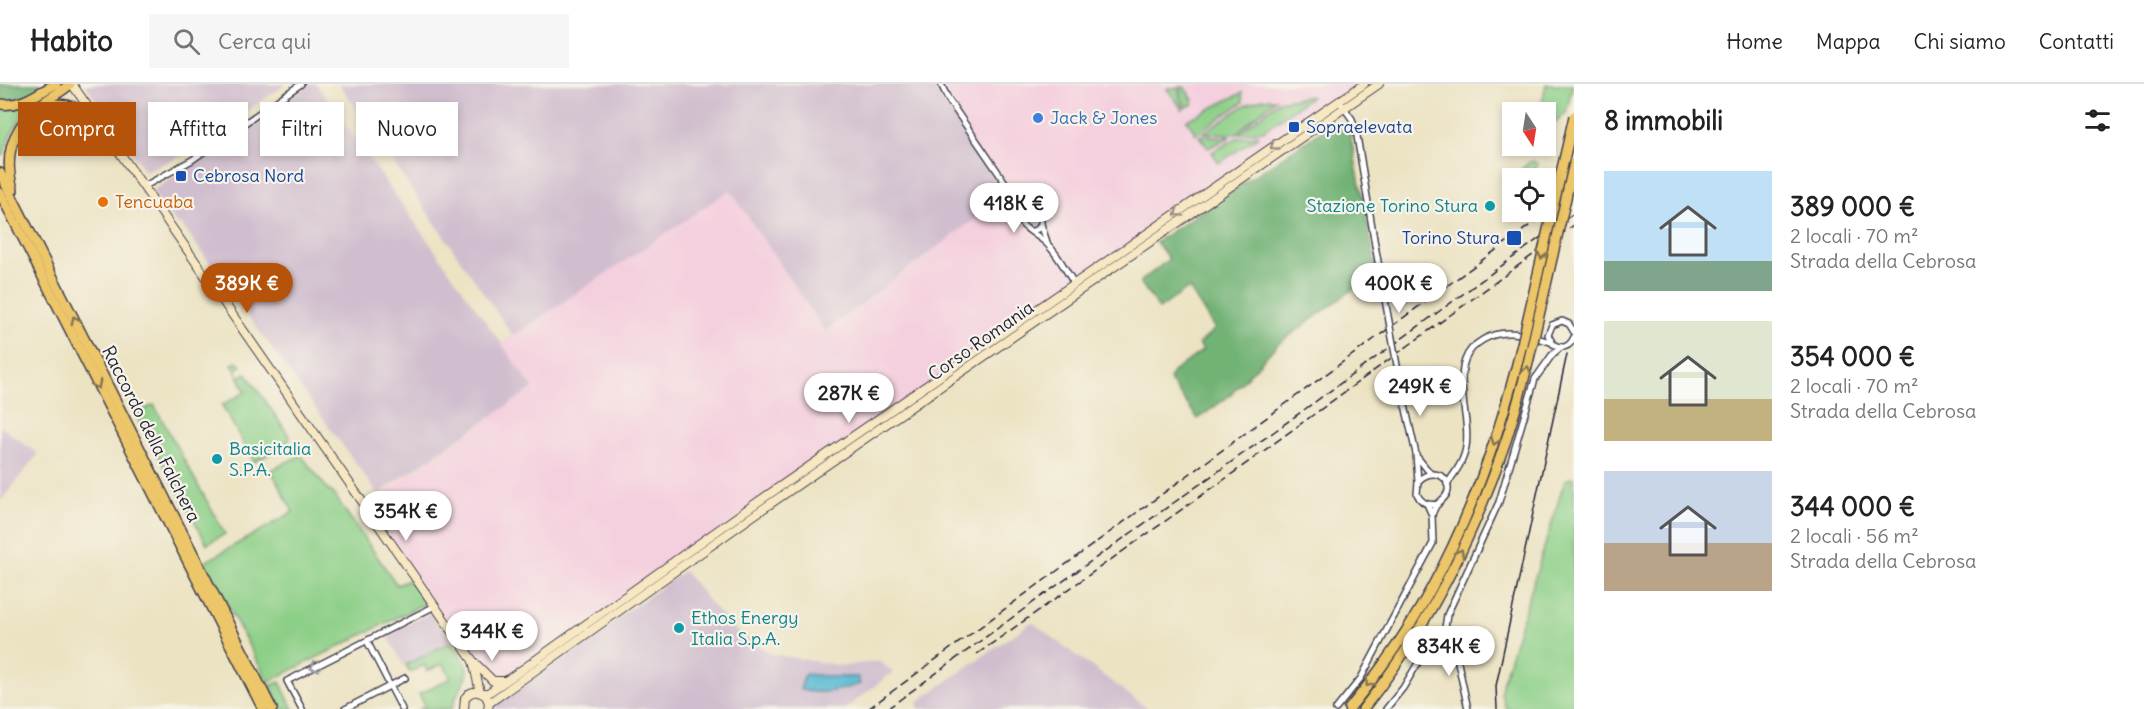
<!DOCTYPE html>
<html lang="it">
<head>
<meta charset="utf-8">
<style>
	:root { --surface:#fff; --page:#f6f6f6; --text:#222; --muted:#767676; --line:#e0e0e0; --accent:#b45309 }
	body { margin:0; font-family:Delius,sans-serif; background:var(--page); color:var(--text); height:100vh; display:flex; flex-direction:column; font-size:22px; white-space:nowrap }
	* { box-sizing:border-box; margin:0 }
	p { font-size:20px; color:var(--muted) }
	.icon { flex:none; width:33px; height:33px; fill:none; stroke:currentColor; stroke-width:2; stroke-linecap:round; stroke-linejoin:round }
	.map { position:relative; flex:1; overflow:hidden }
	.side { display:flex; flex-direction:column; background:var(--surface); width:570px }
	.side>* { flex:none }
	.guide { position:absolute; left:18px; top:18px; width:570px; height:54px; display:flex; gap:12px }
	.needle { width:39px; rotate:168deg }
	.fabs { position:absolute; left:1502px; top:18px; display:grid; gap:12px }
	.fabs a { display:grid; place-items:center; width:54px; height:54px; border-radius:0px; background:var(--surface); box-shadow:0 3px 9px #0003; font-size:30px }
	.price { position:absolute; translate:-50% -51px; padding:0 14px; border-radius:21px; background:#fff; color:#222; font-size:20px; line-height:39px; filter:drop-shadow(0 2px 3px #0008) }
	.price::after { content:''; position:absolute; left:50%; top:36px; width:18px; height:14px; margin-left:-9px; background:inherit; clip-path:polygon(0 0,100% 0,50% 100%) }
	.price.active { background:var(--accent); color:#fff }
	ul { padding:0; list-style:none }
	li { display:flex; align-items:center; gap:18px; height:150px; padding:0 30px }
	li span { display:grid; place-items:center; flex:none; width:168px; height:120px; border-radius:0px; color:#555 }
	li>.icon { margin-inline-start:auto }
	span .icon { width:72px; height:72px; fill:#fffc; stroke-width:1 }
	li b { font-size:26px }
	h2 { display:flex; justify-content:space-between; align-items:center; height:72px; padding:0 30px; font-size:26px }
	.pill { padding:0 21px; border-radius:0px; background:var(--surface); box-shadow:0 3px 9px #0003; font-size:21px; line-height:54px }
	.pill.active { background:var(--accent); color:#fff }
	header { display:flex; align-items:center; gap:36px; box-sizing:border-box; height:84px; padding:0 30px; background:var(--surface); border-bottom:2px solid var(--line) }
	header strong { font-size:28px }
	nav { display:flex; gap:33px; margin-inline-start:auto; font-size:21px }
	.search { width:420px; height:54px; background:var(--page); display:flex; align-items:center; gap:15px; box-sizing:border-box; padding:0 21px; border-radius:0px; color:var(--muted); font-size:22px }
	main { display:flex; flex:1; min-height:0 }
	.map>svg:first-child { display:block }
	.built { fill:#f4cfde }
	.industrial { fill:#d0bdce }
	.green { fill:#8ccf87; stroke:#577861; stroke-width:1.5 }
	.forest { fill:#71b274; stroke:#4a6a58; stroke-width:1.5 }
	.water { fill:#53b8d2; stroke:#3a6d86; stroke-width:1.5 }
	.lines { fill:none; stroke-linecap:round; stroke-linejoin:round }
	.minor-casing { stroke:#403f4f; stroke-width:8 }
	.secondary-casing { stroke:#403f4f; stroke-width:10 }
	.trunk-casing { stroke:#403f4f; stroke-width:12 }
	.motorway-casing { stroke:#403f4f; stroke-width:12 }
	.minor { stroke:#fff; stroke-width:5 }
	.secondary { stroke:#f7e8c3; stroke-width:8 }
	.trunk { stroke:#ecc669; stroke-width:9 }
	.motorway { stroke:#ecc669; stroke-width:9 }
	.tram { stroke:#22223b; stroke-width:1.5 }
	.rail { stroke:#22223b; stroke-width:1.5; stroke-dasharray:9 4.5; stroke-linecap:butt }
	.minor-bridge-casing { stroke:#403f4f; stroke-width:8; stroke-linecap:butt }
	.motorway-bridge-casing { stroke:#403f4f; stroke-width:12; stroke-linecap:butt }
	.minor-bridge { stroke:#fff; stroke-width:5 }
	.motorway-bridge { stroke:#ecc669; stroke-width:9 }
	.oneway { stroke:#978f86 }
	.oneway2 { stroke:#877452 }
	.oneway3 { stroke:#9c9ca7 }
	.shop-dot { fill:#3f7fe0; stroke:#f7f3e8; stroke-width:2 }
	.transit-dot { fill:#1a4fb4; stroke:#f7f3e8; stroke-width:2 }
	.food-dot { fill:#e8710a; stroke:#f7f3e8; stroke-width:2 }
	.culture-dot { fill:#0f9aa8; stroke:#f7f3e8; stroke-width:2 }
	.labels { text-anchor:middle; stroke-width:4.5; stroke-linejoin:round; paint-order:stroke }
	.shop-label { font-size:18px; fill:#366cbe; stroke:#f7f3e8; text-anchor:start }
	.transit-label { font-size:18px; fill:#164399; stroke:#f7f3e8; text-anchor:start }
	.food-label { font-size:18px; fill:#c56008; stroke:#f7f3e8; text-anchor:start }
	.culture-label { font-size:18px; fill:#0d838f; stroke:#f7f3e8; text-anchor:start }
	.street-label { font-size:18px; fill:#22223b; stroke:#f7f3e8 }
</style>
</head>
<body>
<header>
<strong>Habito</strong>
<div class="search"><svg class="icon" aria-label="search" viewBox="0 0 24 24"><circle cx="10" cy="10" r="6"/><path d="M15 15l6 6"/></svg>Cerca qui</div>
<nav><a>Home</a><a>Mappa</a><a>Chi siamo</a><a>Contatti</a></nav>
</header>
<main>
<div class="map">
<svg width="1574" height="625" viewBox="0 0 1574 625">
	<rect width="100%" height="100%" fill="#f7f3e8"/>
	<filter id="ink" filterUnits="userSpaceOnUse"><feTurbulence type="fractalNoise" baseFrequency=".0167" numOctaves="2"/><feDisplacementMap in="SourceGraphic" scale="12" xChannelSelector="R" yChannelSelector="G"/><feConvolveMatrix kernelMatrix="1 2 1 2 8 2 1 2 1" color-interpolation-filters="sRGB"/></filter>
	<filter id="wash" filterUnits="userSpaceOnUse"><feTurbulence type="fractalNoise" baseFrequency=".008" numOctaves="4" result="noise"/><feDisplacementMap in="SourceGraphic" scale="24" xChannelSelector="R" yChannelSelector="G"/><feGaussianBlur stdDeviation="1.35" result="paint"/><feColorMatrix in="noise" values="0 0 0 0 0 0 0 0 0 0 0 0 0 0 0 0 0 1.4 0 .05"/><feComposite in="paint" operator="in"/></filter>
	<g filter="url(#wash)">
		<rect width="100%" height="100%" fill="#ece3c3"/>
		<polygon class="built" points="931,0 1364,0 501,598 480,585 365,421 533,304 501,259 730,106 826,247 1007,111"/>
		<g class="industrial">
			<polygon points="85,0 286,0 183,71 145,87"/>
			<polygon points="311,0 316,0 533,304 378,410 182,141 176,140 152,107"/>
			<polygon points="339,0 931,0 1007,111 825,247 730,106 513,252"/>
			<polygon points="0,342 38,370 0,418"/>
			<polygon points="684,487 717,527 739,549 771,570 844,582 880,577 893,588 845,625 488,625"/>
			<polygon points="432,528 451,558 404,582 387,551"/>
			<polygon points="1032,538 1148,625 919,625 917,618"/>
		</g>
		<g class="green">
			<polygon points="1546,0 1573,0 1566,29 1555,39 1545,39 1545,28 1540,28"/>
			<polygon points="1180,3 1184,3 1193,16 1193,20 1185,24"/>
			<polygon points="1168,4 1178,4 1183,26 1167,5"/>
			<path d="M50,9c-23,22 -39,28 -46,62l-2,1 -2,-4v-44c19,0 33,-6 50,-15z"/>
			<polygon points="1242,9 1243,18 1196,50 1187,36"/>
			<polygon points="1312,12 1263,47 1238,50 1279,17"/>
			<polygon points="1262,15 1276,15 1235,50 1203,49 1245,21"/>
			<polygon points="1199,52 1230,53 1208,64"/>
			<polygon points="1259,52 1219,79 1212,68 1237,54"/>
			<path d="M1533,77l5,3c-3,8 -9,12 -16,12l-2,-5 8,-8z"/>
			<polygon points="237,278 241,282 235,285 239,293 246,289 290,353 288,360 254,378 222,321 246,308 232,280"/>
			<polygon points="154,321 225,450 207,460 135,329"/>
			<polygon points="301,371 329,407 332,408 397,501 409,496 426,519 268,598 205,478 293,428 271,386"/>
			<polygon points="1574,393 1574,625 1506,625 1501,609 1502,600 1565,396"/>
			<path d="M451,558c31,42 11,28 1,67h-32l5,-3 -6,-12 32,-16 -8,-14 -16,7 -3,-6 -14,7 -4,-7z"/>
			<polygon points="280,598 293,625 282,625 270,602"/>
		</g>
		<g class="forest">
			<path d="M0,0h43c-9,16 -27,15 -43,17z"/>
			<polygon points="1332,40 1350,49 1377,188 1278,260 1229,312 1198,335 1171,298 1170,293 1173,288 1203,266 1199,260 1215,245 1189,204 1159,225 1140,198 1169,175 1156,158"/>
		</g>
		<path class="water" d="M805,590l31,3h22l2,7c-19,6 -41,12 -60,5z"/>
	</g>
	<g filter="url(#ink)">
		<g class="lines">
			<defs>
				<g id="minor">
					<path d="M941,0l7,15 69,101c3,8 2,16 5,24 1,3 17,13 22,17 13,11 22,30 31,44"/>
					<polyline points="1342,21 1352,35 1356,46 1375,161"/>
					<polyline points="143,103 192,76 301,0"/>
					<polyline points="1017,116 1041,131 1041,140 1038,145 1032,147"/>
					<polyline points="1041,140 1047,158"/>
					<path d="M1574,248l-5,-8 -7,-3 -10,4 -4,10 5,9c9,6 17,3 21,-7"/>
					<polyline points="1401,303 1416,370 1418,398"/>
					<polyline points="1418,374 1430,389"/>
					<path d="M1447,400c8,-11 17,-23 19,-37 3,-17 -2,-33 -3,-50 -1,-11 -2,-27 2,-37 6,-17 27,-28 45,-27 14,0 27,6 41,9"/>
					<path d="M1432,431c1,-3 2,-6 4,-9 4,-6 10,-7 12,-15 2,-19 -21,-22 -30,-9l-1,12c4,9 11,12 21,10"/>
					<polyline points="1444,550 1447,531 1499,418 1535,295 1552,271 1561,263"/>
					<polyline points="1444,550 1449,552 1454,560 1468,625"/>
					<polyline points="367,557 402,625"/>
					<polyline points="302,625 287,597 435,522"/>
					<polyline points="345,625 405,594"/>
					<polyline points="1336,625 1361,594 1433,459 1432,431 1427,420"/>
					<polyline points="1386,625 1403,604 1433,554 1437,550 1444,550"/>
				</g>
				<g id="secondary">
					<polyline points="72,0 473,577 480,608"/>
					<polyline points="476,580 493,597 505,597"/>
					<polyline points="482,609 488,609 523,585 752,422 1364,0"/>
					<polyline points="489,619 754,431 1379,0"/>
					<path d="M464,625l1,-11c6,-8 13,-8 21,-2l3,7 -1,6"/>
				</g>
				<path id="trunk" d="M0,20c23,3 37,-11 56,-20"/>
				<g id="motorway">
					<path d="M43,24c23,-10 40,2 57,17"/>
					<polyline points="0,89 272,625"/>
					<path d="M13,106c-9,-34 -2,-57 22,-81 10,-10 25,-15 35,-25"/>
					<polyline points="0,109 263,625"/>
					<path d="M1349,625c12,-15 25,-31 36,-47 68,-94 110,-206 137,-318"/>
					<path d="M1363,625c84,-105 140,-233 169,-363"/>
				</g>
			</defs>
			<use href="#minor" class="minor-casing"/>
			<use href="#secondary" class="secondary-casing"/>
			<use href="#trunk" class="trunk-casing"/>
			<use href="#motorway" class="motorway-casing"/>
			<use href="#minor" class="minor"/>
			<use href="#secondary" class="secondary"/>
			<use href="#trunk" class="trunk"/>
			<use href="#motorway" class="motorway"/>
			<polyline class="tram" points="1497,625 1496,602 1567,270"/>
			<g class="rail">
				<polyline points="977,570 1225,395 1574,141"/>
				<polyline points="868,625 1574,109"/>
				<polyline points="887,625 1042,512 1275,347 1574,129"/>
			</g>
			<defs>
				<polyline id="minor-bridge" points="1375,161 1401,303"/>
				<g id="motorway-bridge">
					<polyline points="1522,260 1574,32"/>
					<polyline points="1532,262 1574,79"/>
				</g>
			</defs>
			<use href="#minor-bridge" class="minor-bridge-casing"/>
			<use href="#motorway-bridge" class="motorway-bridge-casing"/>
			<use href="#minor-bridge" class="minor-bridge"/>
			<use href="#motorway-bridge" class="motorway-bridge"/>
		</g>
		<defs><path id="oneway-chevron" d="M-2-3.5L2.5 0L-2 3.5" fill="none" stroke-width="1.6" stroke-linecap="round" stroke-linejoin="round" transform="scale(1.5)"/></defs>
		<g class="oneway">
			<use href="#oneway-chevron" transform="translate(1274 62) rotate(146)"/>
			<use href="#oneway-chevron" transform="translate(1178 129) rotate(145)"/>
		</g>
		<g class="oneway2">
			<use href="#oneway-chevron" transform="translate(1542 171) rotate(103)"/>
			<use href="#oneway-chevron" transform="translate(75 236) rotate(-117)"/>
			<use href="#oneway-chevron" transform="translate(1527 286) rotate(-76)"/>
			<use href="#oneway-chevron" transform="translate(97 301) rotate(63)"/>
			<use href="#oneway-chevron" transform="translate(1495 357) rotate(109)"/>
			<use href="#oneway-chevron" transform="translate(1460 469) rotate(-62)"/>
			<use href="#oneway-chevron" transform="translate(1369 599) rotate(128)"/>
		</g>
		<use class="oneway3" href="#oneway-chevron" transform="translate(314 583) rotate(153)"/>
	</g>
	<circle class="shop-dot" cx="1038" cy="34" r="6"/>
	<g class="transit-dot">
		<rect x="1288" y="37" width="12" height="12" rx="3"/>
		<rect x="175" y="86" width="12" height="12" rx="3"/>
		<rect x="1506" y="146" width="16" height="16" rx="3"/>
	</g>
	<circle class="food-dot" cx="103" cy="118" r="6"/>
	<g class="culture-dot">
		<circle cx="1490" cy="122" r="6"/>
		<circle cx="217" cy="375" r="6"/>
		<circle cx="679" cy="544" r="6"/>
	</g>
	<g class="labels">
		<g class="shop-label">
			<text x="1050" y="40">Jack &amp; Jones</text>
		</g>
		<g class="transit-label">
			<text x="1306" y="49">Sopraelevata</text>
			<text x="193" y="98">Cebrosa Nord</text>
			<text x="1500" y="160" text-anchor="end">Torino Stura</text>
		</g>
		<g class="food-label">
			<text x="115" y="124">Tencuaba</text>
		</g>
		<g class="culture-label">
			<text x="1478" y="128" text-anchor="end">Stazione Torino Stura</text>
			<text x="229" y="371">Basicitalia<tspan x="229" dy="21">S.P.A.</tspan></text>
			<text x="691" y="540">Ethos Energy<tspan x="691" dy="21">Italia S.p.A.</tspan></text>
		</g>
		<g class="street-label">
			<text transform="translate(981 257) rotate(-35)" y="6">Corso Romania</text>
			<text transform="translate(151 350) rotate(63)" y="6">Raccordo della Falchera</text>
		</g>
	</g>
</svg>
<div class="fabs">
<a><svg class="needle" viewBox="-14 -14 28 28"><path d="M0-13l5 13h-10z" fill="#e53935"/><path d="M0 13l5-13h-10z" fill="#767676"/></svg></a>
<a><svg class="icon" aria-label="locate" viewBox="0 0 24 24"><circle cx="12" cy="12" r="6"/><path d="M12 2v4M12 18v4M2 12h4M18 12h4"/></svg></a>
</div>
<b class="price" style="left:1014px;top:150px">418K €</b>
<b class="price active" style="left:247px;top:230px">389K €</b>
<b class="price" style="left:1399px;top:230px">400K €</b>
<b class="price" style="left:1420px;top:333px">249K €</b>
<b class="price" style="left:849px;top:340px">287K €</b>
<b class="price" style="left:406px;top:458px">354K €</b>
<b class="price" style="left:492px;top:578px">344K €</b>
<b class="price" style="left:1449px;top:593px">834K €</b>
<div class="guide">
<a class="pill active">Compra</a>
<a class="pill">Affitta</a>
<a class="pill">Filtri</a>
<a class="pill">Nuovo</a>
</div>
</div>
<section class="side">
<h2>8 immobili<svg class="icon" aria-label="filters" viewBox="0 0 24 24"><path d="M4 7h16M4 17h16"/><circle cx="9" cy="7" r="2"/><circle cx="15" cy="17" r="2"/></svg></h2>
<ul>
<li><span style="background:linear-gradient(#bfe0f5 75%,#7fa58c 0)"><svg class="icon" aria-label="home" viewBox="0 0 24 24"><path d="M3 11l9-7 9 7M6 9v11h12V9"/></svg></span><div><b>389 000 €</b><p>2 locali · 70 m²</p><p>Strada della Cebrosa</p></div></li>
<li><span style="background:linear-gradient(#dfe7d0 65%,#c2b280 0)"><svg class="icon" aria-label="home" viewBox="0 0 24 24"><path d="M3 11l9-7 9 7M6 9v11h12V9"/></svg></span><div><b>354 000 €</b><p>2 locali · 70 m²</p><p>Strada della Cebrosa</p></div></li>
<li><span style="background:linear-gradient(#c9d6e8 60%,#b9a48a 0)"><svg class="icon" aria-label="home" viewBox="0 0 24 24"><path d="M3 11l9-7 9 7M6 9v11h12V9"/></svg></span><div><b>344 000 €</b><p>2 locali · 56 m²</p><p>Strada della Cebrosa</p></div></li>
</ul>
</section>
</main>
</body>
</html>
